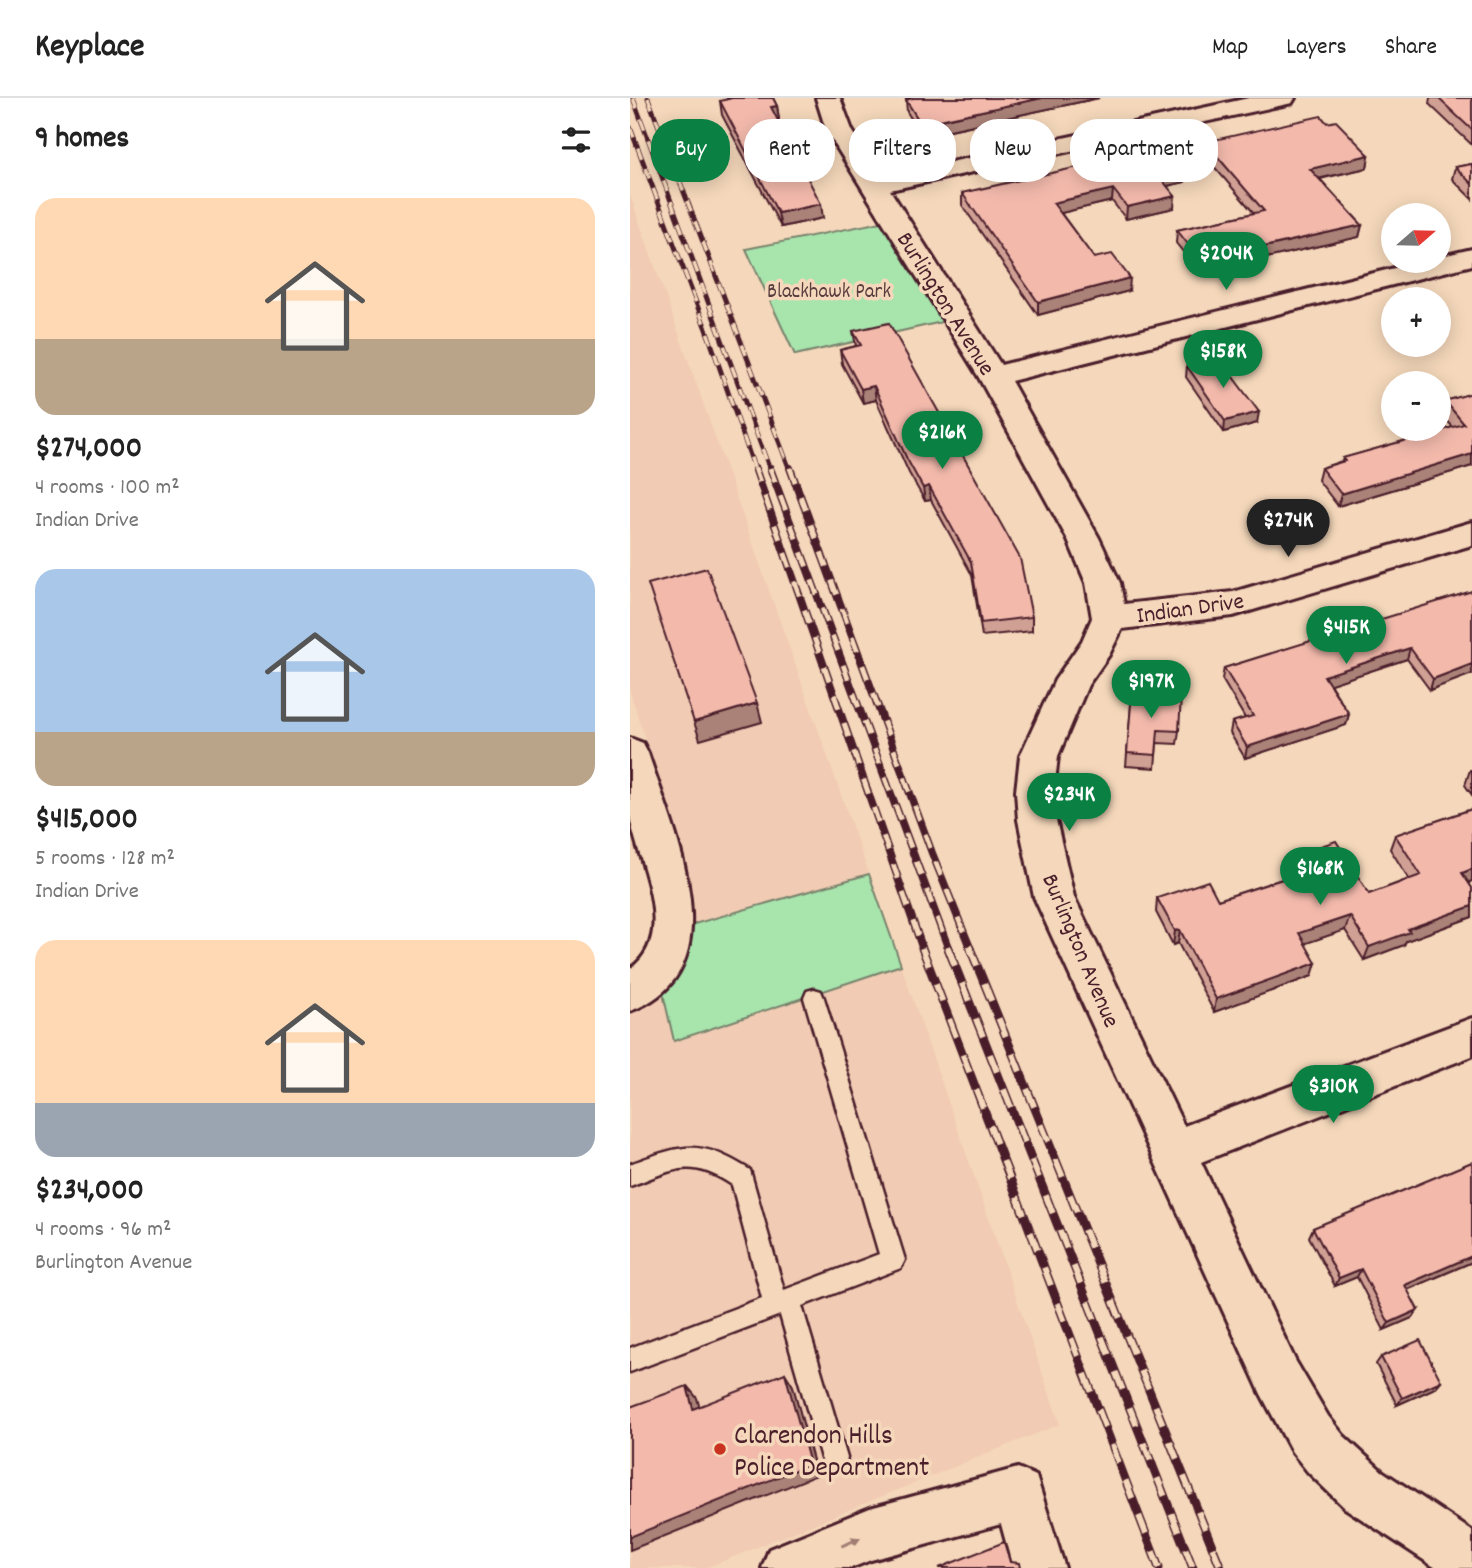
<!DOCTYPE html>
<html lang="en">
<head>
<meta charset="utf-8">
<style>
	:root { --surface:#fff; --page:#f6f6f6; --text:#222; --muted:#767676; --line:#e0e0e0; --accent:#0b8043 }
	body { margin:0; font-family:Dekko,sans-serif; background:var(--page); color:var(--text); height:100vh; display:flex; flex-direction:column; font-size:26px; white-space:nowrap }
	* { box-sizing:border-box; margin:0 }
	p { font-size:23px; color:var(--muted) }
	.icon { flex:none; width:38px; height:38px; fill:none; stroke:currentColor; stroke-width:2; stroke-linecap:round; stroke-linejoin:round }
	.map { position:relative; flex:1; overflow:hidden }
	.drawer { display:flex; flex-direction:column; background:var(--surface); width:630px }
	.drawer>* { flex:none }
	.top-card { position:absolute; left:21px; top:21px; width:665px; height:63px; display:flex; gap:14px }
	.needle { width:46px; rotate:70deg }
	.buttons { position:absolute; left:751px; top:105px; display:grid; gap:14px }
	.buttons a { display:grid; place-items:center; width:70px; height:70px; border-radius:50%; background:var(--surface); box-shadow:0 4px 18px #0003; font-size:35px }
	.price { position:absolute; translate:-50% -60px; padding:0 16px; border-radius:24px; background:var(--accent); color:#fff; font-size:23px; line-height:46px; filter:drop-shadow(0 2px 4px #0008) }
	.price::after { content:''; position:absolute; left:50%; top:42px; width:21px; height:16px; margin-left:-10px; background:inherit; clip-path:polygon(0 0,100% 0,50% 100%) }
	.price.current { background:#222; color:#fff }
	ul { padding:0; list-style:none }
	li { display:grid; align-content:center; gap:14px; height:371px; padding:0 35px }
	li span { display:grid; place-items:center; height:217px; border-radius:21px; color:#555 }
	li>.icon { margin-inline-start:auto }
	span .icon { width:126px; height:126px; fill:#fffc; stroke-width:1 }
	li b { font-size:30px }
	h2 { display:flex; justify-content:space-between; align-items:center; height:84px; padding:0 35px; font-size:30px }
	.pill { padding:0 24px; border-radius:28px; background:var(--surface); box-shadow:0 4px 18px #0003; font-size:24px; line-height:63px }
	.pill.current { background:var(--accent); color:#fff }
	header { display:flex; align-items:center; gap:42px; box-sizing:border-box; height:98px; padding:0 35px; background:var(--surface); border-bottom:2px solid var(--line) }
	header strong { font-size:33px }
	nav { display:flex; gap:38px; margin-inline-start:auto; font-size:24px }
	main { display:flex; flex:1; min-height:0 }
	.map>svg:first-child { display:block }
	.built { fill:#f1cbb3 }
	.green { fill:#a7e5ad; stroke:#78826c; stroke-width:2 }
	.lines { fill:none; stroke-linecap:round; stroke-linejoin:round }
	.lane-casing { stroke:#4a1f2b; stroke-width:5 }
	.street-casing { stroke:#4a1f2b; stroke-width:6 }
	.lane { fill:#f5d8bb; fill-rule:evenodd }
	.street { fill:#f5d8bb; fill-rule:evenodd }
	.rail-far2-casing { stroke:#4a1f2b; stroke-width:5 }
	.rail-far1-casing { stroke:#4a1f2b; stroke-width:8 }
	.rail-casing { stroke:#4a1f2b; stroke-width:9 }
	.rail-far2 { stroke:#f5d8bb; stroke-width:3.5; stroke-dasharray:11; stroke-linecap:butt }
	.rail-far1 { stroke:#f5d8bb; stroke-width:5; stroke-dasharray:15; stroke-linecap:butt }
	.rail { stroke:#f5d8bb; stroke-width:6; stroke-dasharray:19; stroke-linecap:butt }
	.wall { fill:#d1a094; stroke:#4a1f2b; stroke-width:2 }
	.shaded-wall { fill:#aa8278; stroke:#4a1f2b; stroke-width:2 }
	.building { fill:#f3baac; stroke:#4a1f2b; stroke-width:2 }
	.oneway { fill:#a07c73 }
	.poi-dot { fill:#c8321e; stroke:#f5d8bb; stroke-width:2.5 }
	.labels { text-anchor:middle; stroke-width:7; stroke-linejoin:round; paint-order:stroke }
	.far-park-label { font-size:21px; fill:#583d3e; stroke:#f5d8bb }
	.street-label { font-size:24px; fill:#4a1f2b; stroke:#f5d8bb }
	.near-poi-label { font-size:28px; fill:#4a1f2b; stroke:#f5d8bb; text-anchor:start }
</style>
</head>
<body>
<header>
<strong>Keyplace</strong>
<nav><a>Map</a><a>Layers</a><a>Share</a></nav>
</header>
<main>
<section class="drawer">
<h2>9 homes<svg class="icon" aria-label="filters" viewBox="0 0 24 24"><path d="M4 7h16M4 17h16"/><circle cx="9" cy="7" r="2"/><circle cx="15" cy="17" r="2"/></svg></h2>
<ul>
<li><span style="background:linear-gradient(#ffd9b3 65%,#b9a48a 0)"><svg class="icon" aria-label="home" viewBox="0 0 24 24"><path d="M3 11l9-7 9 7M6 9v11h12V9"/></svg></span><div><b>$274,000</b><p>4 rooms · 100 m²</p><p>Indian Drive</p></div></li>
<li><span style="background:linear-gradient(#a9c7e8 75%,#b9a48a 0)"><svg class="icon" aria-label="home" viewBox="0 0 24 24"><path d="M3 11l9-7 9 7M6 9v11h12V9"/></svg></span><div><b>$415,000</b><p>5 rooms · 128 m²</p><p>Indian Drive</p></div></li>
<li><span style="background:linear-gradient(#ffd9b3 75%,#9aa5b1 0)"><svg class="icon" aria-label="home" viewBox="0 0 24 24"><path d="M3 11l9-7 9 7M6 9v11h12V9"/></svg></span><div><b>$234,000</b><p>4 rooms · 96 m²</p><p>Burlington Avenue</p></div></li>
</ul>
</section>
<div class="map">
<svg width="842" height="1470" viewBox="0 0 842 1470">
	<rect width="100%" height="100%" fill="#f5d8bb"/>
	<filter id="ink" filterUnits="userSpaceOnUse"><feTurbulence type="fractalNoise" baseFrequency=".0143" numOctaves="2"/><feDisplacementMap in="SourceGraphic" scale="14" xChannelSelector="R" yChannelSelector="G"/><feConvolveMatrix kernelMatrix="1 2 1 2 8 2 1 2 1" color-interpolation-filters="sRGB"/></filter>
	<g filter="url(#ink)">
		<g class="built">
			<polygon points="0,97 239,776 64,826 52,756 0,594"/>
			<polygon points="271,867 430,1326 76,1470 0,1470 0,910 32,891 45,943"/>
		</g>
		<g class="green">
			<polygon points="256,123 316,223 165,257 116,151"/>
			<polygon points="239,776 271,867 44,943 32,891 57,858 64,826"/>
		</g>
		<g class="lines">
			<defs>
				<path id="lane" d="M184,891l7,2 3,7 81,262 -4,8 -99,38 45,152 -4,9 -9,4 -9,-4 -4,-9 -41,-143 -150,57v-24l132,-50 -30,-113c-42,-28 -58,-15 -102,1v-22c54,-19 68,-26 120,6l34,120 95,-36 -75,-256 3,-7z"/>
				<g id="street">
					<polygon points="186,0 210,0 222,32 251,79 619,0 665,0 662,5 653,7 260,92 371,267 793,163 808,163 808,159 842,151 842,167 381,283 469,440 490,485 494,506 603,494 842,424 842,447 603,518 492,531 479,557 458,587 428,658 424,693 426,722 444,799 554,1028 842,920 842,958 571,1064 665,1262 698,1318 714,1338 752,1373 842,1433 842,1470 806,1470 715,1410 678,1374 662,1354 631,1296 404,799 388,722 386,693 390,658 425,582 452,543 462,520 456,485 437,440 348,278 196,32"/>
					<path d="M0,640l13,5 5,10c25,77 92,218 -18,258v-42c50,-35 6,-109 0,-154 0,-24 0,-52 0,-77z"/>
					<polygon points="388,1370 406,1378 435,1470 383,1470 371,1426 241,1462 221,1470 132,1470 139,1451 240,1410"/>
				</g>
			</defs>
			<use href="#lane" class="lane-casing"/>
			<use href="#street" class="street-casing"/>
			<use href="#lane" class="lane"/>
			<use href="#street" class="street"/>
			<defs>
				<g id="rail-far2">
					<polyline points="3,0 140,372"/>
					<polyline points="18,0 160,372"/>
					<polyline points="0,29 79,239 125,372"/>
				</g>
				<g id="rail-far1">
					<polyline points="125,370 293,852"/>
					<polyline points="140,370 319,852"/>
					<polyline points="160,370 302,755 341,852"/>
				</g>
				<g id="rail">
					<polyline points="292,850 529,1470"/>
					<polyline points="318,850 563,1470"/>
					<polyline points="340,850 591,1470"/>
				</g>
			</defs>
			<use href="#rail-far2" class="rail-far2-casing"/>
			<use href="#rail-far1" class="rail-far1-casing"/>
			<use href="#rail" class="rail-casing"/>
			<use href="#rail-far2" class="rail-far2"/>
			<use href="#rail-far1" class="rail-far1"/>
			<use href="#rail" class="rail"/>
		</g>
		<g class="wall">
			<polygon points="97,0 143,0 147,8 149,21 147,22 193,120 151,129 92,17 90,3 97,2"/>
			<polygon points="276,0 469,0 292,38 277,14 276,2 277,2"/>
			<polygon points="800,0 842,0 842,47 799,6"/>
			<polygon points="697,25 739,57 737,70 690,81 732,127 729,139 570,175 546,145 547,132 624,115 574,57 575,44"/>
			<polygon points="842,66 842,101 822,81 825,69"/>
			<polygon points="555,84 537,88 544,110 496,121 482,103 431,115 464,160 499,193 408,217 332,107 332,95"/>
			<polygon points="223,233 402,519 402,533 352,538 342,477 301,402 295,403 279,375 246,302 233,305 212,266 210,252 226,248"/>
			<polygon points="557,268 627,325 594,334 556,279"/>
			<polygon points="842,293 842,368 708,408 688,382 691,370 712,363 713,360 823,329 811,316 815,303 841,296"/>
			<polygon points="842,493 800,592 777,561 700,586 719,616 716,627 615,660 600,635 602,624 615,620 592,581 594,570"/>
			<polygon points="502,594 549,633 547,646 527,645 525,670 496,668"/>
			<polygon points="840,672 842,672 842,697 835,687"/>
			<polygon points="842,711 842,783 838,784 842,790 842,819 776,843 774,847 734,862 715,832 675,845 682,878 584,914 548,845 543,847 526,814 527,800 588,802 673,774 670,768 673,754 739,796 779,781 760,751 765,737"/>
			<polygon points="842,1064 842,1164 777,1192 788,1212 782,1220 754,1232 727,1179 705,1188 679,1139 683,1130"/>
			<polygon points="751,1259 811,1283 805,1290 767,1307 746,1266"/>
		</g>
		<g class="shaded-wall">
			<polygon points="412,0 469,0 292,38 291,26"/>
			<polygon points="147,8 149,21 143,22 141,9"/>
			<polygon points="739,57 737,70 678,83 680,71"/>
			<polygon points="556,72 555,84 528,90 529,78"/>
			<polygon points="483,91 482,103 423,117 423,105"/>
			<polygon points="545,98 544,110 496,121 497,109"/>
			<polygon points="191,106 193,120 151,129 148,115"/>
			<polygon points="732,127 729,139 570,175 571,163"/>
			<polygon points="500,180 499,193 408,217 408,204"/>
			<polygon points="244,288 246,302 233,305 231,291"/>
			<polygon points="629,314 627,325 594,334 595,323"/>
			<polygon points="842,356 842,368 708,408 711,396"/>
			<polygon points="299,388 301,402 295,403 293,390"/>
			<polygon points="780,550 777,561 692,589 694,578"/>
			<polygon points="842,566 842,576 800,592 803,581"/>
			<polygon points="127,605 132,624 70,642 64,624"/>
			<polygon points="719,616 716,627 615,660 617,649"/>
			<polygon points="842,771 842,783 826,789 832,775"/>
			<polygon points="842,808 842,819 776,843 774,847 734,862 739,849 778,831"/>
			<polygon points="720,818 715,832 665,849 669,835"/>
			<polygon points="550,832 548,845 543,847 545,833"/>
			<polygon points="686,865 682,878 584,914 586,901"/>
			<polygon points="842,1158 842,1164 769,1195 775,1187"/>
			<polygon points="731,1171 727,1179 705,1188 709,1180"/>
			<polygon points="788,1212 782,1220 754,1232 759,1225"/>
			<polygon points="155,1275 163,1288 187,1377 0,1452 0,1439"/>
			<polygon points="811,1283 805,1290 767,1307 772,1300"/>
			<polygon points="57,1288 67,1300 73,1322 63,1311"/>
		</g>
		<g class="building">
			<polygon points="102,0 143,0 147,8 141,9 191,106 148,115 90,3"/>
			<polygon points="283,0 412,0 291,26 276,2"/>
			<polygon points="808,0 842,0 842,32"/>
			<polygon points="691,18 697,25 706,23 739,57 680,71 732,127 571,163 547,132 634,113 575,44"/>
			<polygon points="537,49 556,72 529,78 545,98 497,109 483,91 423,105 464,160 482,156 500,180 408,204 332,95"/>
			<polygon points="842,66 842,86 825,69"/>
			<polygon points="259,225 390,460 402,519 351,525 341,464 299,388 293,390 277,361 244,288 231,291 210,252 231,247 223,233"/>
			<polygon points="591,263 629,314 595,323 557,268"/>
			<polygon points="842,295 842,356 711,396 691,370 715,363 713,360 834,326 815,303"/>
			<polygon points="77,470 127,605 64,624 18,486"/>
			<polygon points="842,493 842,566 803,581 780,550 694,578 719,616 617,649 602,624 623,618 594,570"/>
			<polygon points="502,594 551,598 549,633 528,632 526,657 497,655"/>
			<polygon points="842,711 842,771 832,775 842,790 842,808 778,831 780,834 739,849 720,818 669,835 686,865 586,901 550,832 545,833 527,800 578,783 588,802 684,771 673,754 706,743 739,796 791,777 765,737"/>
			<polygon points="842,1064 842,1158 775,1187 788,1212 759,1225 731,1171 709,1180 683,1130"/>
			<polygon points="790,1242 811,1283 772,1300 751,1259"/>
			<polygon points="155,1275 180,1366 0,1439 0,1309 57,1288 63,1311"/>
			<polygon points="374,1444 380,1464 389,1465 390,1470 309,1470"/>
		</g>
		<defs><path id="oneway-solid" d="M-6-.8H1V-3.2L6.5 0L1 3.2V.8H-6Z" transform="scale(1.75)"/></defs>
		<use class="oneway" href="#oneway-solid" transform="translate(221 1444) rotate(-23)"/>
	</g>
	<circle class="poi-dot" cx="90" cy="1351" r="7"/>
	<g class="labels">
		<g class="far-park-label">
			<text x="199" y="199">Blackhawk Park</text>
		</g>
		<g class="street-label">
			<text transform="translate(317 205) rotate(58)" y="8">Burlington Avenue</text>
			<text transform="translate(560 509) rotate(-8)" y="8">Indian Drive</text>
			<text transform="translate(452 852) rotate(67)" y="8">Burlington Avenue</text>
		</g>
		<g class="near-poi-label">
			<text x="104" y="1345">Clarendon Hills<tspan x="104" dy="32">Police Department</tspan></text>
		</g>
	</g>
</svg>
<div class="buttons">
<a><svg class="needle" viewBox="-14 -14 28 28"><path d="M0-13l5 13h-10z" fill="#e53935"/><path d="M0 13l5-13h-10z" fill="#767676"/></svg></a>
<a>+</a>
<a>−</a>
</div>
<b class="price" style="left:596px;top:194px">$204K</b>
<b class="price" style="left:593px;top:292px">$158K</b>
<b class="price" style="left:312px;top:373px">$216K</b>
<b class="price current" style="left:658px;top:461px">$274K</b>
<b class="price" style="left:716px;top:568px">$415K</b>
<b class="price" style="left:521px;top:622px">$197K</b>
<b class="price" style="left:439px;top:735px">$234K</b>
<b class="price" style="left:690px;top:809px">$168K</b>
<b class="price" style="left:703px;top:1027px">$310K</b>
<div class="top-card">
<a class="pill current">Buy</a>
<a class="pill">Rent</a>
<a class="pill">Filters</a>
<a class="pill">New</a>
<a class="pill">Apartment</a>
</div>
</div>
</main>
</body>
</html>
